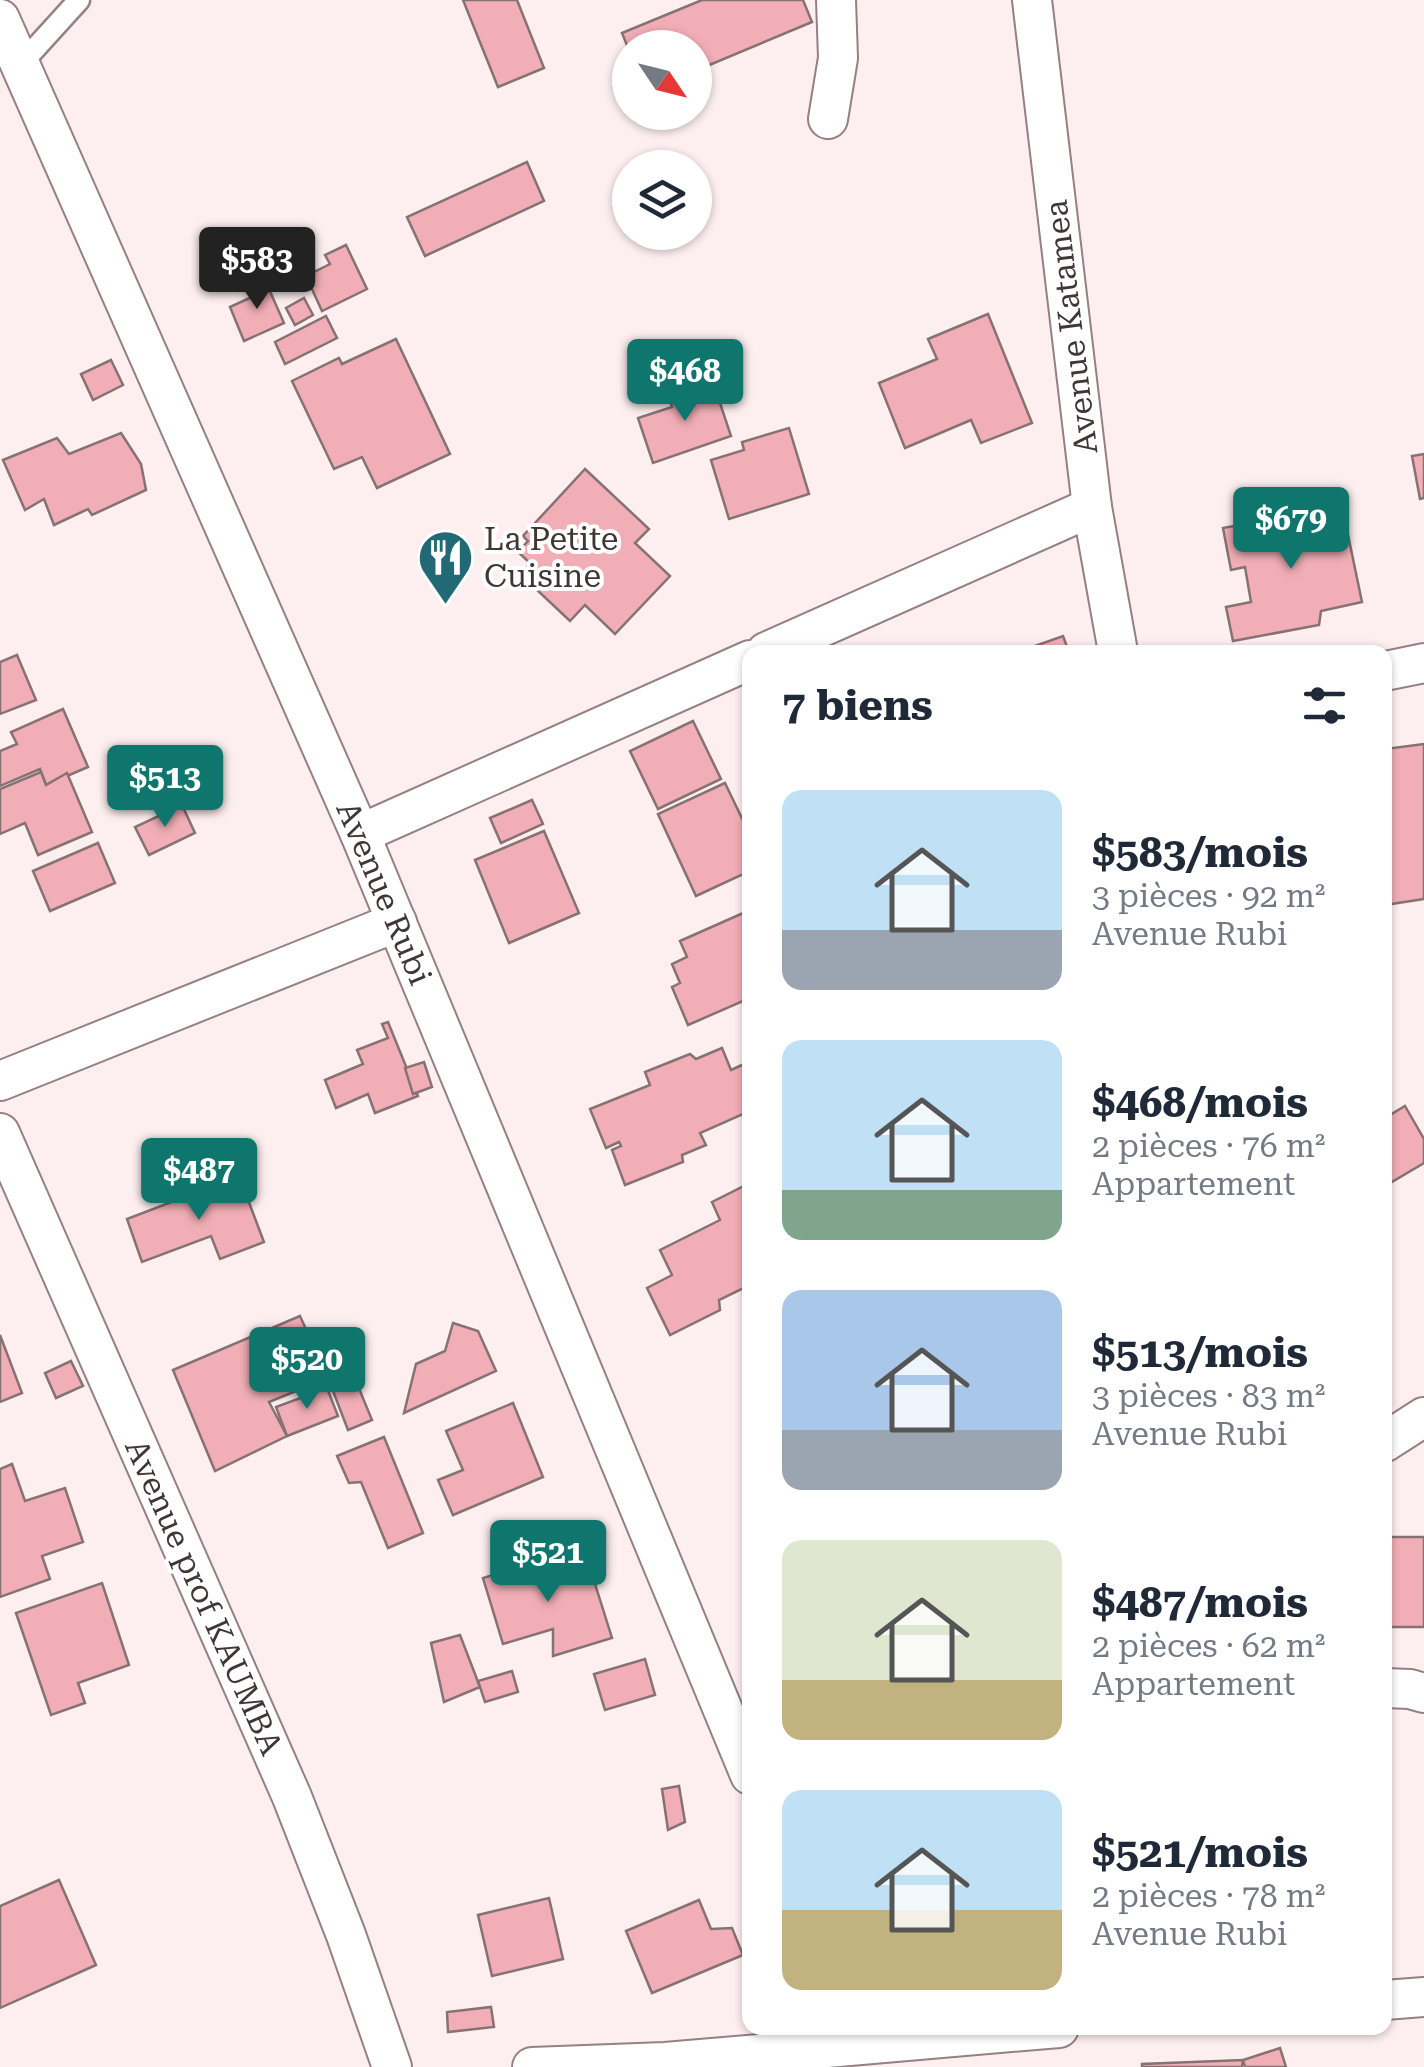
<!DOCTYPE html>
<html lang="fr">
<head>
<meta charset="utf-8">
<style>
	:root { --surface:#fff; --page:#f2f2f3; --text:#1f2937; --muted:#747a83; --accent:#0f766e }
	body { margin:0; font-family:"Roboto Serif",serif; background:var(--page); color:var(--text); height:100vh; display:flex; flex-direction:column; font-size:38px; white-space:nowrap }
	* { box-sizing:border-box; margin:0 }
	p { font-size:32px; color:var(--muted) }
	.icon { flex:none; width:55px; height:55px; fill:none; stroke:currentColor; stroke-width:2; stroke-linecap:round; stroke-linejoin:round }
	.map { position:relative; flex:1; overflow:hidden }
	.panel { position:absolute; left:742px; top:645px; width:650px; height:1390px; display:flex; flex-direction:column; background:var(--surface); border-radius:20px; box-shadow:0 2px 8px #0004 }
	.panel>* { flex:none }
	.needle { width:65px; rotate:125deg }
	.buttons { position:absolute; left:612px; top:30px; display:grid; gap:20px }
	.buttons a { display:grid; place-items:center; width:100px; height:100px; border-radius:50%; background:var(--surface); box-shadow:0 2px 8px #0004; font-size:50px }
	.price { position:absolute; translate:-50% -85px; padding:0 22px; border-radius:10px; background:var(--accent); color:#fff; font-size:32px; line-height:65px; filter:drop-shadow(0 2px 5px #0008) }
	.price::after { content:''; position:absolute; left:50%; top:60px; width:30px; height:22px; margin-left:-15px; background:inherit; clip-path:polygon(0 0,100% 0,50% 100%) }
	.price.on { background:#222; color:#fff }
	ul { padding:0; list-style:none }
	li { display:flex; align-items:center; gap:30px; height:250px; padding:0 40px }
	li span { display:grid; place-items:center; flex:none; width:280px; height:200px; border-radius:20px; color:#555 }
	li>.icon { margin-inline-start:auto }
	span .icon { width:120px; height:120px; fill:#fffc; stroke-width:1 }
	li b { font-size:42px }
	h2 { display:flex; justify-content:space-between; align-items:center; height:120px; padding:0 40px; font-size:42px }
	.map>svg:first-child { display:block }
	.building { fill:#f1aeb6; stroke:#867173; stroke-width:2.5 }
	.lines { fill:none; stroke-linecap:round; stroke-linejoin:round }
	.service-casing { stroke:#958082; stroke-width:25 }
	.minor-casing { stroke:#958082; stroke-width:42 }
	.service { stroke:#fff; stroke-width:20 }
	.minor { stroke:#fff; stroke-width:38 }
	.labels { text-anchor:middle; stroke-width:8; stroke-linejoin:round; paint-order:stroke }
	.street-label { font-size:32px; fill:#3f3637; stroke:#fff }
	.poi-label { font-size:32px; fill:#3f3637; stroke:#fff; text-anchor:start }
</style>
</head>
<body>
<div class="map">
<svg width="1424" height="2067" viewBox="0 0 1424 2067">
	<rect width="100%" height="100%" fill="#fdeff0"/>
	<g class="building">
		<polygon points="463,0 517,0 544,68 498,87"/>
		<polygon points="702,0 803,0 812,22 695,71 695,48 630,48 630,53 622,33"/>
		<polygon points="527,162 544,201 425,256 407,217"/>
		<polygon points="346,245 367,289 322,311 306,276 330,264 325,255"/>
		<polygon points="265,280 284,323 244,341 230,307 252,297 248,289"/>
		<polygon points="304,298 313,315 295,325 286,308"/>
		<polygon points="988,314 1032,423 981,443 971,420 905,448 879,383 937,359 928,339"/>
		<polygon points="326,316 337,338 285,364 275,342"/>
		<polygon points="396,339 450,454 377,488 362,457 334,469 292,381 339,358 342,364"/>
		<polygon points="111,360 123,385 93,400 81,374"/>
		<polygon points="713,382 731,436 653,463 638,418 672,407 669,397"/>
		<polygon points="789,428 809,494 729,519 711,460 744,450 742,442"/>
		<polygon points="121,433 141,464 146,490 92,515 88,509 54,525 44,499 25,510 3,460 57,438 69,454"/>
		<polygon points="1424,454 1424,498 1420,499 1412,456"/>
		<polygon points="585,469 649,529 635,543 670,576 615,634 585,605 570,621 520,574 530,563 518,552 528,541 523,536"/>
		<polygon points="1342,506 1362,602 1321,611 1319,625 1233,641 1226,607 1251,602 1245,567 1231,570 1223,528"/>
		<polygon points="1063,636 1069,652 1018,652"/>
		<polygon points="17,655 36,700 0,714 0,662"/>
		<polygon points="63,709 88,767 46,785 40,769 0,786 0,751 17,744 11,732"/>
		<polygon points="693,721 721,779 658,809 630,751"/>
		<polygon points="1424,744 1424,899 1385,905 1385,749"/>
		<polygon points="41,772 46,785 67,773 92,832 38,855 25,823 0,834 0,789"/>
		<polygon points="725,783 750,835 750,871 696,896 658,814"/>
		<polygon points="532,800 543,824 501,843 490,818"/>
		<polygon points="182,805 195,833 149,855 135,827"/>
		<polygon points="544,831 579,913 509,943 475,860"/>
		<polygon points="98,843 115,883 50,911 33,871"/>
		<polygon points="750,910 750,998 688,1025 672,987 680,983 672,964 687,957 680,941"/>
		<polygon points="388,1022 418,1096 375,1113 368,1094 336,1108 325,1080 363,1064 357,1050 388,1038 382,1024"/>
		<polygon points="722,1048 731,1070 742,1065 750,1083 750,1111 700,1133 706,1145 682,1155 683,1162 625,1185 612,1150 621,1146 619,1142 606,1148 590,1109 650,1085 645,1072 690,1054 696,1059"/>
		<polygon points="424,1062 432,1087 413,1094 405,1068"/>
		<polygon points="1405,1106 1424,1139 1424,1163 1385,1186 1385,1118"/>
		<polygon points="239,1176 264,1242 220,1259 211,1236 142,1262 127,1219"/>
		<polygon points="744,1186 750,1198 750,1285 719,1300 720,1310 670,1335 647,1288 672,1275 660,1250 720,1220 712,1202"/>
		<polygon points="300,1316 328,1378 269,1402 287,1436 215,1471 173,1370"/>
		<polygon points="453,1323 478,1331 496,1371 404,1413 416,1364 445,1351"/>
		<polygon points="0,1335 22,1393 0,1402"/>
		<polygon points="71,1361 83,1386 56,1398 45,1373"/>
		<polygon points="351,1369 372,1420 348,1430 328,1378"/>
		<polygon points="327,1388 338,1416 287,1436 276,1407"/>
		<polygon points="513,1403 543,1477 453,1515 438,1480 463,1470 446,1431"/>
		<polygon points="384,1437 423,1533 388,1548 361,1482 349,1483 337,1456"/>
		<polygon points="12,1464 25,1501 65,1488 83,1542 42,1556 50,1579 0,1597 0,1469"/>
		<rect x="1385" y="1537" width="39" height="90"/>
		<polygon points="560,1554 566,1575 590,1568 612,1638 553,1656 553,1629 503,1644 483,1578"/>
		<polygon points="102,1583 129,1665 78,1683 85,1703 51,1715 16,1613"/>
		<polygon points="460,1635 480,1687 444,1702 431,1643"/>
		<polygon points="645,1659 655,1695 605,1710 594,1674"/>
		<polygon points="512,1671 518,1692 485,1702 478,1681"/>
		<polygon points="679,1786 685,1822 668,1830 662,1789"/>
		<polygon points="59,1880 96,1965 0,2008 0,1906"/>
		<polygon points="549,1898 563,1959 492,1976 478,1915"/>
		<polygon points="699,1900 711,1929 732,1928 743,1955 652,1993 626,1931"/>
		<polygon points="491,2007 494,2027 448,2032 447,2012"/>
		<polygon points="1280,2048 1286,2067 1245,2067 1243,2060"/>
		<polygon points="1243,2060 1242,2067 1142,2067 1142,2064"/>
	</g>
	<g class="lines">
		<defs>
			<polyline id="service" points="20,65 79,0"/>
			<g id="minor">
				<polyline points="1032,0 1092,507 1118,652"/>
				<polyline points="0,19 360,834 750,1775"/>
				<polyline points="828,119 838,58 836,0"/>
				<polyline points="766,652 1092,507"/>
				<polyline points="1385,671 1424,663"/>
				<polyline points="360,834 750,660"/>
				<polyline points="0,1081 397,922"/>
				<polyline points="0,1133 292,1797 346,1935 392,2067"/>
				<polyline points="1385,1442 1424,1417"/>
				<polyline points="1385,1688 1410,1689 1424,1693"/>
				<polyline points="1385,2000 1424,1997"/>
				<polyline points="532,2067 665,2062 1059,2028"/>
			</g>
		</defs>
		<use href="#service" class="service-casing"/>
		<use href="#minor" class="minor-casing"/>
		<use href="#service" class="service"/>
		<use href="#minor" class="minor"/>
	</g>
	<defs>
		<symbol id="restaurant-pin" viewBox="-11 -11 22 30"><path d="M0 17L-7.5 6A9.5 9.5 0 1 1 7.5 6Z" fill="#216a75" stroke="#fff"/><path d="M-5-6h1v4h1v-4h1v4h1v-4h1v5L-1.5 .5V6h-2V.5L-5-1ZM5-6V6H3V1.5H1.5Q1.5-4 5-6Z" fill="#fff"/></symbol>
	</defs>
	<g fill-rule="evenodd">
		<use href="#restaurant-pin" x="414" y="526" width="63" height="86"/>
	</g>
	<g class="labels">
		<g class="street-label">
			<text transform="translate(1071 327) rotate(-97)" y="11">Avenue Katamea</text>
			<text transform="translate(384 893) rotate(67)" y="11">Avenue Rubi</text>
			<text transform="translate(204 1597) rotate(66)" y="11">Avenue prof KAUMBA</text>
		</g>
		<g class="poi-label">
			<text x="484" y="550">La Petite<tspan x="484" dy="37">Cuisine</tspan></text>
		</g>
	</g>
</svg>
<div class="buttons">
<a><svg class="needle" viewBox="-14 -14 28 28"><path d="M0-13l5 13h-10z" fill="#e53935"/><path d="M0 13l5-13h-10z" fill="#747a83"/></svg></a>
<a><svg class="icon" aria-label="layers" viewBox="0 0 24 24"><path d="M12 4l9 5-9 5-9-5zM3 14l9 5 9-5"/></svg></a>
</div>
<b class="price on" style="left:257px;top:312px">$583</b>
<b class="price" style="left:685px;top:424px">$468</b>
<b class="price" style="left:1291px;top:572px">$679</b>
<b class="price" style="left:165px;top:830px">$513</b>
<b class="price" style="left:199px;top:1223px">$487</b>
<b class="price" style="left:307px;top:1412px">$520</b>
<b class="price" style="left:548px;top:1605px">$521</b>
<section class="panel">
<h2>7 biens<svg class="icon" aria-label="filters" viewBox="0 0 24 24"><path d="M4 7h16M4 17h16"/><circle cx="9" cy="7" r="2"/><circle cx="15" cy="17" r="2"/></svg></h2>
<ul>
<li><span style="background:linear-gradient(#bfe0f5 70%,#9aa5b1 0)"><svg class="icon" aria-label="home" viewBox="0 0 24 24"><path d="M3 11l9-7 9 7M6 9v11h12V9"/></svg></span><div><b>$583/mois</b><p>3 pièces · 92 m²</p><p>Avenue Rubi</p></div></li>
<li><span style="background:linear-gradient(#bfe0f5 75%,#7fa58c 0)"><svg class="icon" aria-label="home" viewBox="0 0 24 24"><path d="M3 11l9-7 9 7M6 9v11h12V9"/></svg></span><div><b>$468/mois</b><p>2 pièces · 76 m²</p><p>Appartement</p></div></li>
<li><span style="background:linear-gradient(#a9c7e8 70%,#9aa5b1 0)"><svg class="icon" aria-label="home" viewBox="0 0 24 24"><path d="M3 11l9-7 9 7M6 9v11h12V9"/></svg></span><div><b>$513/mois</b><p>3 pièces · 83 m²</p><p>Avenue Rubi</p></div></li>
<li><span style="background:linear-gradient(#dfe7d0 70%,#c2b280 0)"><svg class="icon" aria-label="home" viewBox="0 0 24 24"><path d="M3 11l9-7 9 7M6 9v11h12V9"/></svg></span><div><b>$487/mois</b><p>2 pièces · 62 m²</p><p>Appartement</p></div></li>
<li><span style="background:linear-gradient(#bfe0f5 60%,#c2b280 0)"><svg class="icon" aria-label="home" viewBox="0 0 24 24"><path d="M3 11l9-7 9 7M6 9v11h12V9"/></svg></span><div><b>$521/mois</b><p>2 pièces · 78 m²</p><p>Avenue Rubi</p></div></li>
</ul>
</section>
</div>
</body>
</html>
